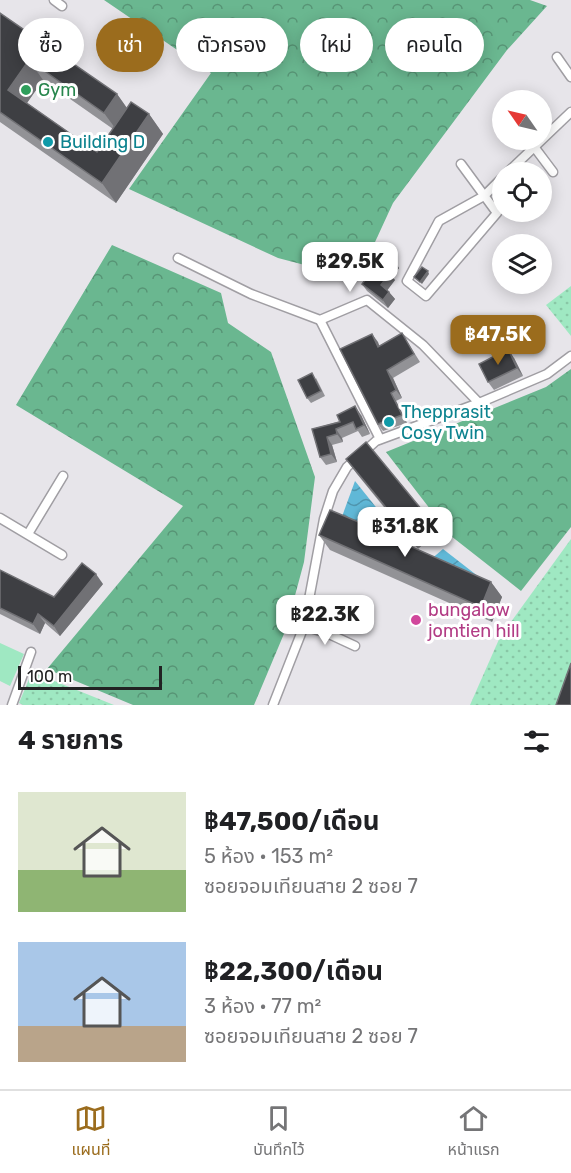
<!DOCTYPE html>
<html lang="th">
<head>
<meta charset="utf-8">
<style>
	:root { --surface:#fff; --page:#f2f2f2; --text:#202124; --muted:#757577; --line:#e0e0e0; --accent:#9b6c1d }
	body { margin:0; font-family:Rubik,"Noto Sans Thai",sans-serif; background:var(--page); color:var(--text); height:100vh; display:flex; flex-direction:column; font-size:22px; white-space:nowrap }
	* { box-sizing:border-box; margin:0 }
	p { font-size:20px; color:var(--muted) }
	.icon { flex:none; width:33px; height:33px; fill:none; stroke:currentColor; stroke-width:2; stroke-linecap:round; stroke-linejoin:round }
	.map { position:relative; height:705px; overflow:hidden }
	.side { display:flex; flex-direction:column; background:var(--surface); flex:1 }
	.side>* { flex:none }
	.banner { position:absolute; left:18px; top:18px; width:536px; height:54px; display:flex; gap:12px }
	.needle { width:39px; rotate:304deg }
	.fabs { position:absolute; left:492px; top:90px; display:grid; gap:12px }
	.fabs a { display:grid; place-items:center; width:60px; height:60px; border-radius:50%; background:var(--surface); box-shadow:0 3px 15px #0003; font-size:30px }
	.scale { position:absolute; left:18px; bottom:15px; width:144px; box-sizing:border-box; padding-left:6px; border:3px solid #222223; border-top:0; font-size:16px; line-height:21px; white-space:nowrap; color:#222223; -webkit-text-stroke:4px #fff; paint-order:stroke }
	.price { position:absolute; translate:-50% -51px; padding:0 14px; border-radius:12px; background:#fff; color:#222; font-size:20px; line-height:39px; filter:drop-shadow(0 2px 3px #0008) }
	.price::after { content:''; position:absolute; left:50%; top:36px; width:18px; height:14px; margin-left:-9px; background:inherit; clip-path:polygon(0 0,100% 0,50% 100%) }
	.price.active { background:var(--accent); color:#fff }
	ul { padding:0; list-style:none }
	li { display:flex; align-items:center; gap:18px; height:150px; padding:0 18px }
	li span { display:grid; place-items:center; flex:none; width:168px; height:120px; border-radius:0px; color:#555 }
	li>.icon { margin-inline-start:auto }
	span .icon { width:72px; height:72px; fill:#fffc; stroke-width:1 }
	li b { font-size:26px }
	h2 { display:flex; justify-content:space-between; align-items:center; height:72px; padding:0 18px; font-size:26px }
	.pill { padding:0 21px; border-radius:27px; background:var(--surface); box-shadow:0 3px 15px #0003; font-size:21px; line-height:54px }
	.pill.active { background:var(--accent); color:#fff }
	.tabs { display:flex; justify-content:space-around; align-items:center; height:84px; border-top:2px solid var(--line); background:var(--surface); font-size:16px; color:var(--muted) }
	.tabs a { display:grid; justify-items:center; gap:3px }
	.tabs .active { color:var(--accent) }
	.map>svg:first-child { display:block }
	.grass { fill:url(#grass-dots) }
	.forest { fill:url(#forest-crowns) }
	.pitch { fill:#9fe8c2 }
	.water { fill:url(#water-waves) }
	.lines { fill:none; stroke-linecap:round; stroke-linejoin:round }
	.street-casing { stroke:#a09ea3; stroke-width:11 }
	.street { stroke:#fff; stroke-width:8 }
	.wall { fill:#929296; fill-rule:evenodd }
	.shaded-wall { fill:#717175 }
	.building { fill:#3e3f43; stroke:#717175; stroke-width:1.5 }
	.leisure-dot { fill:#2e9e5b; stroke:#fff; stroke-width:2 }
	.culture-dot { fill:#0f9aa8; stroke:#fff; stroke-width:2 }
	.hotel-dot { fill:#d1479c; stroke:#fff; stroke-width:2 }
	.labels { text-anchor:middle; stroke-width:6; stroke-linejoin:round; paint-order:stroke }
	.leisure-label { font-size:18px; fill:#27864d; stroke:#fff; text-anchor:start }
	.culture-label { font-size:18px; fill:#0d838f; stroke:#fff; text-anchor:start }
	.hotel-label { font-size:18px; fill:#b23c85; stroke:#fff; text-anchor:start }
</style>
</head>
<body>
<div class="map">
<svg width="571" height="705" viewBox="0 0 571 705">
	<defs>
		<pattern id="grass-dots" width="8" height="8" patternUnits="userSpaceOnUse" patternTransform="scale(1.5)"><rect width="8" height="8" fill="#9fe8c2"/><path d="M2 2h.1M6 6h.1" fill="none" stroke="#89c7a6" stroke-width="1.8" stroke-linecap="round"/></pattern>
		<pattern id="forest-crowns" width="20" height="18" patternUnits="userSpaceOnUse" patternTransform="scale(1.5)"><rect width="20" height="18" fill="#6ab790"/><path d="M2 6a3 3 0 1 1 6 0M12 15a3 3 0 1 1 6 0" fill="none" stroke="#579475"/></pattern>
		<pattern id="water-waves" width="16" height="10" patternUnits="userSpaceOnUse" patternTransform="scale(1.5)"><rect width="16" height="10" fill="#60b8d7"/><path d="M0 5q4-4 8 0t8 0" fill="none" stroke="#4f95ae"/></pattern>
	</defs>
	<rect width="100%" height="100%" fill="#e7e5ea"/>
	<g class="grass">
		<polygon points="571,286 571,336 546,305"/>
		<polygon points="571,539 571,705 470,705 500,637"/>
		<polygon points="32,672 114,705 23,705 19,703"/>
	</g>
	<g class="forest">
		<polygon points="104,0 530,0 547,6 507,50 393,203 358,279 278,258 129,189 211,73"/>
		<polygon points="112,245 221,293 228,323 271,352 315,477 304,562 286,629 254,705 133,705 47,669 183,506 16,405"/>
		<polygon points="571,369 571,527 521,591 451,536 386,452 546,387"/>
	</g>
	<polygon class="pitch" points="0,643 24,654 10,686 0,681"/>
	<g class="water">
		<polygon points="355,481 412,552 340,522"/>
		<polygon points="443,549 497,591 429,561"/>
	</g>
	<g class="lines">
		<defs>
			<g id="street">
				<polyline points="54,0 62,6"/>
				<polyline points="557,57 571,77"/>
				<polyline points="529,140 553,172"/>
				<polyline points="461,164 497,213 426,296 407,281 439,221 484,196 502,178"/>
				<polyline points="508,172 571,112"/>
				<polyline points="178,258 251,294 320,320 367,300 423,345 479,403"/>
				<polyline points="320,320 380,439"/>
				<polyline points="0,518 62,555"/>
				<polyline points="28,534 63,476"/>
				<polyline points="304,626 327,633 355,646"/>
				<polyline points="12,705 31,652"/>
				<polyline points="273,705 304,626 324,519 333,491 347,467 376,441 479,403 547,374 571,356"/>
			</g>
		</defs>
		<use href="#street" class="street-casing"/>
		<use href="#street" class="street"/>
	</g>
	<g class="wall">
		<path d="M0,13l117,81 10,14 22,6 14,20 -47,69 -116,-81zM43,80l70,49 -16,23 -70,-49z"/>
		<polygon points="374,259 399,268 392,277 395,280 387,290 395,299 388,308 367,291 362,284 377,264"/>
		<polygon points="402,333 420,362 393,378 402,398 396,401 407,423 383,431 378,424 372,334 379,346"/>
		<polygon points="514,358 523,376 494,390 488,382"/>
		<polygon points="316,378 325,396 311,403 307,398"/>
		<polygon points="361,415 370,434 362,437 358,431 342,438 343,442 332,445 337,462 326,465 320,457 312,429"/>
		<polygon points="346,459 427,516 438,531 418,549 357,474"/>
		<polygon points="319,535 408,545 491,582 502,597 492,622 330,550"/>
		<polygon points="0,570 54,597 103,584 60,636 45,623 40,634 0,614"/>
	</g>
	<g class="shaded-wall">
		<polygon points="29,60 43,80 22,110 8,90"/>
		<polygon points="117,94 131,114 118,132 104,113"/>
		<polygon points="149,114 163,134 116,203 102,183"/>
		<polygon points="394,260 399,268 392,277 395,280 386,292 381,285 387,270"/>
		<polygon points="428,271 429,274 422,284 420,282"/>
		<polygon points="389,292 395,299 388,308 383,300"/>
		<polygon points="372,334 378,342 383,355 378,347"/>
		<polygon points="508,349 514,358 523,376 517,368"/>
		<polygon points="387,370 393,378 402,398 396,390"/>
		<polygon points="391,393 396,401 407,423 402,415"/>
		<polygon points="355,406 361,415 370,434 364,425"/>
		<polygon points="336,429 342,438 343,442 337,434"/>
		<polygon points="327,437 332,445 337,462 331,454"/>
		<polygon points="96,574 103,584 60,636 54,626"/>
		<polygon points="491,582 502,597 492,622 481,607"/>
		<polygon points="38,614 45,623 40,634 33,624"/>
	</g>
	<g class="building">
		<polygon points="0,13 117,94 104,113 29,60 8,90 88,146 97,152 131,102 149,114 102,183 0,112"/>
		<polygon points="381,250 394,260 387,270 390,273 381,285 389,292 383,300 362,284 379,262 374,259"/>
		<polygon points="422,267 428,271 420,282 414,277"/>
		<polygon points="402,333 414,354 387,370 396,390 391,393 402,415 378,424 340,349 372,334 378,347"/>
		<polygon points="508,349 517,368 488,382 479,364"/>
		<polygon points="312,373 321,391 307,398 298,380"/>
		<polygon points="355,406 364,425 356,429 353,422 336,429 337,434 327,437 331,454 320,457 312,429 340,422 337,415"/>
		<polygon points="366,442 427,516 407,533 346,459"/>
		<polygon points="330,510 406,542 405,544 491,582 481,607 319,535"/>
		<polygon points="82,563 96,574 54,626 38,614 33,624 0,608 0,570 54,597"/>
		<polygon points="571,663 571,705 556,705"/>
	</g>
	<circle class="leisure-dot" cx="26" cy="90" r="6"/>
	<g class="culture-dot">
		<circle cx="48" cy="142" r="6"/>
		<circle cx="389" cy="422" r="6"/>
	</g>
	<circle class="hotel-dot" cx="416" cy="620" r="6"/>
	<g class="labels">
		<g class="leisure-label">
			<text x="38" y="96">Gym</text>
		</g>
		<g class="culture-label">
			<text x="60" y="148">Building D</text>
			<text x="401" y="418">Thepprasit<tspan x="401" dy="21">Cosy Twin</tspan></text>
		</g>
		<g class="hotel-label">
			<text x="428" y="616">bungalow<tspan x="428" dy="21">jomtien hill</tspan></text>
		</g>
	</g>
</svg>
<div class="fabs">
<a><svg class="needle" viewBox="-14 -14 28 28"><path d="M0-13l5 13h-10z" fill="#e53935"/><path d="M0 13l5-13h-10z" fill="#757577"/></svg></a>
<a><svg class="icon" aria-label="locate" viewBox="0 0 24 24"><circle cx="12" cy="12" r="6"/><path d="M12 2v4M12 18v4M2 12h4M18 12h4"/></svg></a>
<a><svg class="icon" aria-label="layers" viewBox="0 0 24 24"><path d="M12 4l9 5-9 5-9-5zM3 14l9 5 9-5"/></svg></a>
</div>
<div class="scale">100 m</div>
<b class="price" style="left:350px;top:293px">฿29.5K</b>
<b class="price active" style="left:498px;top:366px">฿47.5K</b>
<b class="price" style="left:405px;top:558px">฿31.8K</b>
<b class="price" style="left:325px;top:646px">฿22.3K</b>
<div class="banner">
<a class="pill">ซื้อ</a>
<a class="pill active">เช่า</a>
<a class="pill">ตัวกรอง</a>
<a class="pill">ใหม่</a>
<a class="pill">คอนโด</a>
</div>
</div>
<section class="side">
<h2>4 รายการ<svg class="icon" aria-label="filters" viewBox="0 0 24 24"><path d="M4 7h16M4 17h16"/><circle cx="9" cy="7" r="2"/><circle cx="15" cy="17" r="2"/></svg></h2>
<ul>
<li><span style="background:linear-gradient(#dfe7d0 65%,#8fb573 0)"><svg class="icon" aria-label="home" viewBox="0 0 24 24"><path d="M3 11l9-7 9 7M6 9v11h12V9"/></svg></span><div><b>฿47,500/เดือน</b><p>5 ห้อง · 153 m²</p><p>ซอยจอมเทียนสาย 2 ซอย 7</p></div></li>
<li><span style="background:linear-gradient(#a9c7e8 70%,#b9a48a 0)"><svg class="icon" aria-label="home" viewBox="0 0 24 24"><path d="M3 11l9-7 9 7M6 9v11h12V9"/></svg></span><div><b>฿22,300/เดือน</b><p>3 ห้อง · 77 m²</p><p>ซอยจอมเทียนสาย 2 ซอย 7</p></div></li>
</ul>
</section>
<nav class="tabs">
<a class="active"><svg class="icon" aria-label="map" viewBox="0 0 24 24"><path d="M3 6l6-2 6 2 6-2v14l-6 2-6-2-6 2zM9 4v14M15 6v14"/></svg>แผนที่</a>
<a><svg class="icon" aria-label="saved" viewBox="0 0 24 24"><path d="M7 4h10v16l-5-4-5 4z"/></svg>บันทึกไว้</a>
<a><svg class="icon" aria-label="home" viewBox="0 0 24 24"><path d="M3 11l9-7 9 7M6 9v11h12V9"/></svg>หน้าแรก</a>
</nav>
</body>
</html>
